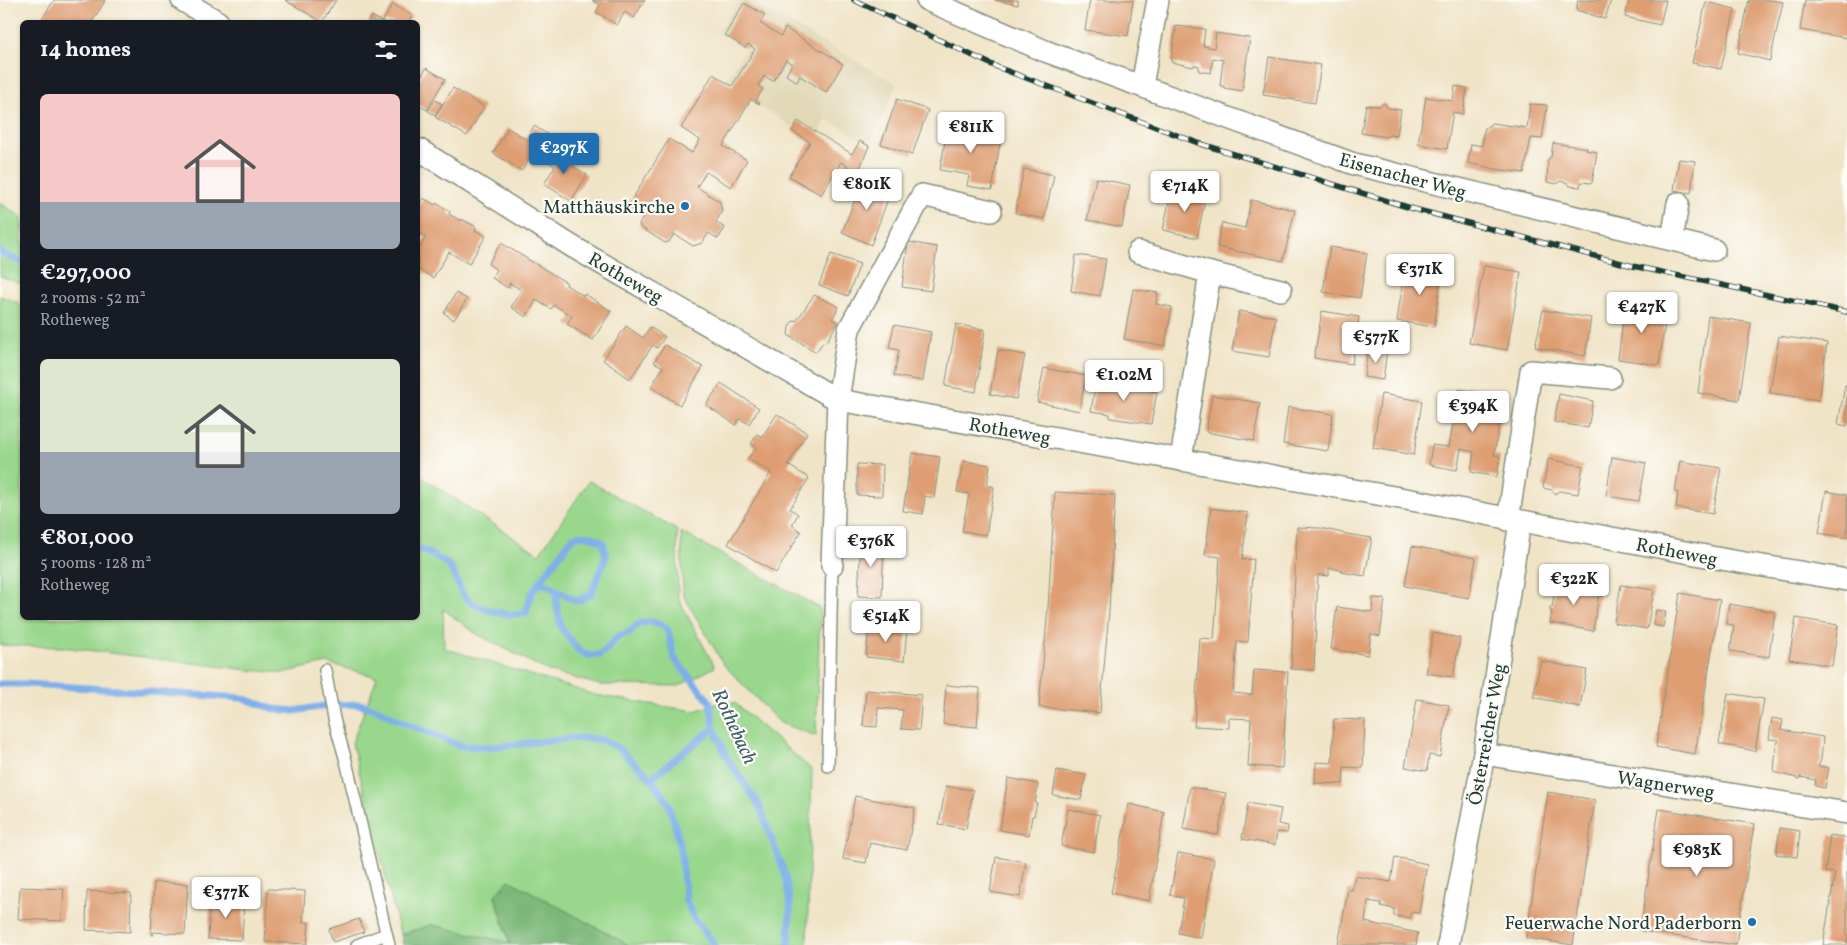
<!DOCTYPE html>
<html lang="en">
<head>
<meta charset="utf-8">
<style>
	:root { --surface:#171b24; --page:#20242c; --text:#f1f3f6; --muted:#9ea1a6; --accent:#1f6fb2 }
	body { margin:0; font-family:Vollkorn,serif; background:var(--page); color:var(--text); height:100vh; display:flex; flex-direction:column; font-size:19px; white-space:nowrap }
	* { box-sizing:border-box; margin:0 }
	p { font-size:16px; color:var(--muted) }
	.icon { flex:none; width:28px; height:28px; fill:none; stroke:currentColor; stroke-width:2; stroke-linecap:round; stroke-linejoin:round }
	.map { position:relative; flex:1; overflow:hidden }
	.side { position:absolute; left:20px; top:20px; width:400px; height:600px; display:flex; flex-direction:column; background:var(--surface); border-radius:8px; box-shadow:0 1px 4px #0004 }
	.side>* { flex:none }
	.price { position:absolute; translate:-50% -42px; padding:0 11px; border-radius:5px; background:#fff; color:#222; font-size:16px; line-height:32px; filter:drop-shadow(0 1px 2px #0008) }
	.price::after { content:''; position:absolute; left:50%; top:30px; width:15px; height:11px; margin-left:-8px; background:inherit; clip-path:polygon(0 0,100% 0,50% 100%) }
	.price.on { background:var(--accent); color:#fff }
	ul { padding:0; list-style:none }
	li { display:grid; align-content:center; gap:10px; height:265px; padding:0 20px }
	li span { display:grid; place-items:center; height:155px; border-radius:8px; color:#555 }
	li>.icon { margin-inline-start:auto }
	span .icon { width:90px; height:90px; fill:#fffc; stroke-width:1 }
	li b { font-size:21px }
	h2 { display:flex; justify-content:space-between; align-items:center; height:60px; padding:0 20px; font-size:21px }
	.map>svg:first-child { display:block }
	.built { fill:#e1d8b7 }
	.green { fill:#99d78c; stroke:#5c8a60 }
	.forest { fill:#7ab878; stroke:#4c7a56 }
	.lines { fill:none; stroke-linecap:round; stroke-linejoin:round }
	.stream { stroke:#7eafe9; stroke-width:7 }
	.building { fill:#de9e72 }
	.lane-casing { stroke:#88907e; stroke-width:14 }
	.street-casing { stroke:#88907e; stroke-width:24 }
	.lane { stroke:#fff; stroke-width:11 }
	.street { stroke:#fff; stroke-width:21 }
	.rail-casing { stroke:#1f3d34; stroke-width:5.5 }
	.rail { stroke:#fdfcf7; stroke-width:4; stroke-dasharray:11; stroke-linecap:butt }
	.poi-dot { fill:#1f6fb2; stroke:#fdfcf7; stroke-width:2 }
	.labels { text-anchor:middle; stroke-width:4.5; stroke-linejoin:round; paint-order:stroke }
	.street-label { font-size:19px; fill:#1f3d34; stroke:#fdfcf7 }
	.poi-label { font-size:19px; fill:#1f3d34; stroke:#fdfcf7; text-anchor:end }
	.water-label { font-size:20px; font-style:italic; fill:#3c5f6a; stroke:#fdfcf7 }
</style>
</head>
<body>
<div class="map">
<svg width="1847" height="945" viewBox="0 0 1847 945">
	<rect width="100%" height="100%" fill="#fdfcf7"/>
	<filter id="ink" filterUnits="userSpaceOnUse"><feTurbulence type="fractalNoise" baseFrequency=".02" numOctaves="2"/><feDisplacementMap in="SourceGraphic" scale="10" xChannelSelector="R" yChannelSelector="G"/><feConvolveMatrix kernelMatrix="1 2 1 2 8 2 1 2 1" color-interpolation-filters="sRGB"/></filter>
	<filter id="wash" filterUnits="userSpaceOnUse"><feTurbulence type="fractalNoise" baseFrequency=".0096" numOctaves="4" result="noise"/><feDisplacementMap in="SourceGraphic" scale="20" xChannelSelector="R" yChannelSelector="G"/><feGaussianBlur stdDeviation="1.12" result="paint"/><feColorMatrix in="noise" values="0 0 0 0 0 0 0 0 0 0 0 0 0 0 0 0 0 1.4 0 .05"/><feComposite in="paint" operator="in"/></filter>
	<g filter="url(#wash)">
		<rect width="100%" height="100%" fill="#f0e4c7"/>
		<polygon class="built" points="739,0 748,0 897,84 869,144 827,119 819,132 798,119 793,127 759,106 761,102 726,80 746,49 718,32"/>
		<g class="green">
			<polygon points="0,203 22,217 22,284 0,276"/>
			<polygon points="0,296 22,304 22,618 418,618 418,475 539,554 589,481 677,530 678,598 715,667 679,686 600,685 548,671 475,633 443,609 444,648 595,695 694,711 719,703 735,703 812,770 807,945 629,945 495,896 510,943 432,925 400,934 352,743 377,677 327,663 282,673 248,670 62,647 0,645"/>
			<polygon points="681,532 820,608 816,736 780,723 724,665 683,595"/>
		</g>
		<polygon class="forest" points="509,880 629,945 403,945 401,935 432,925 510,943 495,895"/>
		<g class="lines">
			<g class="stream">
				<polyline points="0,252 11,258 22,261"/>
				<path d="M418,548c9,5 22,10 30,17 9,10 10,25 19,34 9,10 46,19 59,14l5,-19 42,-57c13,-4 19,-1 30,5l3,15 -15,37 -14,7 -20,-10 -1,10 5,27 17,22 11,6 10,-1 7,-5 12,-14 12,-4 7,-7 12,-4 12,4 7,5 6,28 36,44 4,26 13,30 32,47 26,70 5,29 -1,41"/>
				<polyline points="538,583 548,585 557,591"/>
				<polyline points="0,684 27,684 242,698 274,709 294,711 331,705 359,704 374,708 405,723 461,746 491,747 575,738 599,739 617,747 651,778 668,803 676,829 681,853 686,901 694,918 715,945"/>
				<polyline points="651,778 714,728"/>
			</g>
		</g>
		<g id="blocks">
			<g class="building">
				<polygon points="54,0 104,0 105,1 92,22 40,22"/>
				<polygon points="285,0 336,0 322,22"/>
				<polygon points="592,0 645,0 634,18 625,12 617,25 596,12 600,5"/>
				<polygon points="995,0 1018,0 1018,5"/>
				<polygon points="1090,0 1133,0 1128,36 1085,30"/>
				<polygon points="1578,0 1611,0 1605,19 1576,10"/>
				<polygon points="1629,0 1666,0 1660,25 1625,17"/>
				<polygon points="1749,0 1771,0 1783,2 1770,61 1738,53"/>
				<polygon points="1805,0 1847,0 1847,38 1800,30"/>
				<polygon points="1706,2 1735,9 1721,69 1692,63"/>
				<polygon points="744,3 765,15 760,23 781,36 785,28 843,64 826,92 800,76 797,82 786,75 792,64 786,60 773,81 764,76 758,86 763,89 756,100 760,103 759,104 751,99 723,146 747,160 731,187 706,172 697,187 720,202 722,211 716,222 725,228 718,239 709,233 702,243 693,246 674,234 669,242 665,243 640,227 639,224 644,216 628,206 669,139 692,153 700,140 681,128 713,74 732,86 755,49 748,44 745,48 725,35"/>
				<polygon points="393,4 412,16 408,22 368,22 372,16 382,22"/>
				<polygon points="1176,26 1205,29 1203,46 1214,48 1216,33 1250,38 1242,91 1224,88 1224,86 1220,86 1223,60 1213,58 1211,73 1199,71 1199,66 1194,65 1193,67 1171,62"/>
				<polygon points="1269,57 1321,65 1315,103 1263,95"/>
				<polygon points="426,68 445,79 427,110 418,105 418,83"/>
				<polygon points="1455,86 1467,88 1463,114 1453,112 1447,149 1418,144 1426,97 1453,101"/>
				<polygon points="453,88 484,107 467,136 435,117"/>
				<polygon points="897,99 928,110 912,155 881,144"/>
				<polygon points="435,100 442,104 435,115 428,111"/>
				<polygon points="1384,103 1388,108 1401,110 1397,136 1388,135 1387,137 1361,133 1366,105 1379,106"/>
				<polygon points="1530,104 1547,105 1547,107 1542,139 1531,138 1524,173 1495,169 1468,163 1471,144 1482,146 1483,139 1482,139 1485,128 1492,123 1527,128"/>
				<polygon points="949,119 978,125 976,133 1001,138 992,190 967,186 969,175 940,170"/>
				<polygon points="798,121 852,154 860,141 869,146 858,173 841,162 821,195 789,176 810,142 792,131"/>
				<polygon points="534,126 550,136 541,150 536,148 522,171 493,153 508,128 526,139"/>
				<polygon points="1553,143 1587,148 1586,150 1597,152 1592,183 1581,182 1580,187 1570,186 1568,183 1560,181 1557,184 1547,182 1548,159 1551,157"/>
				<polygon points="558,144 566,150 561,158 587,175 571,201 544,184 555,166 547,161"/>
				<polygon points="1679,159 1695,161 1691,193 1674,190"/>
				<polygon points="1024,169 1054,175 1044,219 1015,213"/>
				<polygon points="864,177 892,188 871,245 842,232"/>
				<polygon points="1096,178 1130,185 1122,227 1087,220"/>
				<polygon points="1172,188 1206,195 1197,238 1163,230"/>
				<polygon points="423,198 435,205 436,203 450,211 449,214 461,221 462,219 476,227 475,230 486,236 469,264 449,252 433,278 418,269 418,250 426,237 418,232 418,207"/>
				<polygon points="1251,200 1295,210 1283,261 1217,247 1222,223 1245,228"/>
				<polygon points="908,242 937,247 931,291 902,287"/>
				<polygon points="501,243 567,283 566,285 584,296 585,294 611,311 593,340 567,324 572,316 554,305 551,309 536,300 526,317 511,307 521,290 510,283 508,288 492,278 497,270 488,264"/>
				<polygon points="1330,247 1367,253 1360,298 1323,292"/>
				<polygon points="831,254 860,264 848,296 819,285"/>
				<polygon points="1076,255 1106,259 1100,296 1071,291"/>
				<polygon points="1405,266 1442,272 1434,327 1397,321"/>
				<polygon points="1484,266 1521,272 1507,350 1469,343"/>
				<polygon points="1133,289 1158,293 1156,304 1172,307 1165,346 1124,339"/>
				<polygon points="456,293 467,299 454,320 444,313"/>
				<polygon points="814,295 839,307 832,319 838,322 827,341 823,342 816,352 788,335 789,327 792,322 797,320"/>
				<polygon points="1625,304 1667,309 1659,365 1618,359"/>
				<polygon points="1543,310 1591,318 1585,356 1535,347"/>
				<polygon points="1239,311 1276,317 1269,357 1232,351"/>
				<polygon points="1322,311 1359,317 1352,364 1314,358"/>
				<polygon points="1708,316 1751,323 1739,400 1698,393"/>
				<polygon points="956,324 985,330 976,392 945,386"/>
				<polygon points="894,325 931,332 923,381 894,376 899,350 889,348"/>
				<polygon points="626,326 643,338 650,327 665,337 657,348 653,345 630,379 603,360"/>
				<polygon points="1779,336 1827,343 1819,400 1770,393"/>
				<polygon points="665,345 703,367 680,405 651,387 663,367 654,362"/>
				<polygon points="1368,348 1387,350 1383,380 1364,377"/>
				<polygon points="998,350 1025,355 1016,399 990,394"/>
				<polygon points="1044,368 1086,376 1079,411 1037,402"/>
				<polygon points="1096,381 1157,392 1151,424 1110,418 1110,414 1091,411"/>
				<polygon points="721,383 759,408 749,424 740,419 736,425 706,405"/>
				<polygon points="1845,385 1847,385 1847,426 1838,424"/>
				<polygon points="1459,389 1504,396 1494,455 1500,456 1497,477 1471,472 1474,452 1461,449 1457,470 1429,465 1432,445 1449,447"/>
				<polygon points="1381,394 1422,401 1414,455 1373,448"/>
				<polygon points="1559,394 1593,401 1588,428 1554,422"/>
				<polygon points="1212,395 1260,403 1254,441 1206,432"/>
				<polygon points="1288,407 1333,414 1328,451 1283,444"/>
				<polygon points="777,414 807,433 788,465 809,478 790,509 798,514 792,525 801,532 776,573 728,544 771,472 748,459 756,447 751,444 757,434 762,437"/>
				<polygon points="912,453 940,457 934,498 925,496 923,514 903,511"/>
				<polygon points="1612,457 1646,463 1639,501 1606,496"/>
				<polygon points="1548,459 1583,466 1578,494 1559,491 1555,494 1552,490 1543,488"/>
				<polygon points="963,461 990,465 987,485 994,487 986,535 962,531 969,494 957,492"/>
				<polygon points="1680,461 1721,468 1713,514 1676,508 1678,492 1675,492"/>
				<polygon points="857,464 883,465 882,496 857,495"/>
				<polygon points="1826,491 1847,495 1847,538 1819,533"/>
				<polygon points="1055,492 1115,495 1109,611 1100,713 1039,707 1048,607"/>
				<polygon points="1211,508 1248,513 1242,560 1254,559 1248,642 1237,641 1233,693 1252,695 1254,670 1288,672 1282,768 1248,766 1251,719 1229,718 1229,728 1194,726 1200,638 1214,639 1220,557 1205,555"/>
				<polygon points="1297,527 1320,528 1347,534 1372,538 1365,576 1341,572 1341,570 1329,568 1329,576 1318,575 1314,670 1291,669"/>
				<polygon points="861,538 884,539 882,597 858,596"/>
				<polygon points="1412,546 1476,558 1469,598 1405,586"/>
				<polygon points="1557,579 1577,582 1576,588 1597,591 1598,586 1600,587 1593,631 1550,623 1552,611 1550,611 1550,607 1552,607"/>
				<polygon points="1621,585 1654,590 1647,629 1614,623"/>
				<polygon points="1680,593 1720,600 1695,754 1656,747"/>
				<polygon points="1373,598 1385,599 1380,636 1371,634 1368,655 1331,649 1337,607 1372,612"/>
				<polygon points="1729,604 1775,612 1769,657 1730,651 1734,625 1726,624"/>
				<polygon points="1656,610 1666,612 1663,627 1653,625"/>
				<polygon points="1796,618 1838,625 1832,666 1789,659"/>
				<polygon points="869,625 907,629 904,661 866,657"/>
				<polygon points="1433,633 1460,638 1453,677 1426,673"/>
				<polygon points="1541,661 1587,670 1580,707 1533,697"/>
				<polygon points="946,685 980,688 977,727 943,724"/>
				<polygon points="866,690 922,695 919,730 901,729 903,710 878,708 877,727 863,726"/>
				<polygon points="1728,693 1764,699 1755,751 1719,744"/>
				<polygon points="1417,699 1449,705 1440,757 1429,755 1427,771 1405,767"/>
				<polygon points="1772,718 1783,720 1781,730 1823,737 1821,760 1818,766 1829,768 1825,788 1815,786 1816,780 1800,777 1800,779 1774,772 1776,746 1779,740 1769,739"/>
				<polygon points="1334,719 1365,720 1363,768 1344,767 1343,784 1315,783 1316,762 1332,763"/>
				<polygon points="1057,770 1086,775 1081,800 1053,795"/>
				<polygon points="1008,778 1038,784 1035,803 1037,803 1034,816 1032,816 1029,835 1000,830"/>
				<polygon points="946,786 973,790 966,829 939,824"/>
				<polygon points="1190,787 1226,793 1218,835 1183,829"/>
				<polygon points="1548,792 1595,800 1573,945 1526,938"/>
				<polygon points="855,796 915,808 907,850 870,843 866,863 843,859"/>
				<polygon points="1248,803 1281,809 1278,824 1288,826 1287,833 1277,832 1275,845 1242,839"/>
				<polygon points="1129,804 1164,812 1149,901 1111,893"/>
				<polygon points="1068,809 1100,815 1094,852 1061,846"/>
				<polygon points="1659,809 1754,824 1736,945 1640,931"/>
				<polygon points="1780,828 1800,831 1797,857 1776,854"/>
				<polygon points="1830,835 1847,838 1847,945 1823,945 1835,873 1825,872"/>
				<polygon points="1178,853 1214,859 1201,938 1178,933 1184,898 1170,895"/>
				<polygon points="996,857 1026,862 1020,897 990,892"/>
				<polygon points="1395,857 1427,864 1419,913 1411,912 1410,918 1394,916 1394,909 1381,906 1381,903 1368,901 1365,922 1418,933 1416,945 1338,945 1348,890 1352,890 1355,876 1391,882"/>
				<polygon points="154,882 188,884 185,934 153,932 153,935 151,935"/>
				<polygon points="20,887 64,889 62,921 18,919"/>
				<polygon points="268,889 305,891 303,922 309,922 307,944 265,942"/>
				<polygon points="87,891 131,893 130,932 86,930"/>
				<polygon points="210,898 244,900 242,940 208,939"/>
				<polygon points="359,919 364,932 333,942 329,929"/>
			</g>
		</g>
	</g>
	<g filter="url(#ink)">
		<use href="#blocks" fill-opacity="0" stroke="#88907e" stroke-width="1"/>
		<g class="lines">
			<defs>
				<g id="lane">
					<polyline points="325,670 334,719 346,761 389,945"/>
					<polyline points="828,766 832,565"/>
					<polyline points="357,945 386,934"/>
				</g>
				<g id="street">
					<polyline points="182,0 218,22"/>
					<polyline points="927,0 1045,51 1354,164 1714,250"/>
					<polyline points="1142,85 1158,0"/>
					<polyline points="418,149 573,247 838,400 1417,501 1727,560 1847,580"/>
					<polyline points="1672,240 1678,203"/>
					<polyline points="1138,252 1210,273 1281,290"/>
					<polyline points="1181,460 1210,273"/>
					<polyline points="1508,520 1531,371 1610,378"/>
					<polyline points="832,565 838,400 849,329 922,195 991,211"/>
					<polyline points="1484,754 1847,813"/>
					<polyline points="1448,945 1484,754 1520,522"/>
				</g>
			</defs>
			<use href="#lane" class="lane-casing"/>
			<use href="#street" class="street-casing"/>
			<use href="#lane" class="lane"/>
			<use href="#street" class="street"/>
			<defs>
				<polyline id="rail" points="854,0 997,67 1198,143 1414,209 1633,266 1847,312"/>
			</defs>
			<use href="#rail" class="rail-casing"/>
			<use href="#rail" class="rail"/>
		</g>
	</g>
	<g class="poi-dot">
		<circle cx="685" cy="206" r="5"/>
		<circle cx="1752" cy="922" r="5"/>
	</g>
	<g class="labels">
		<g class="street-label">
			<text transform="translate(1403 175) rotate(15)" y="7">Eisenacher Weg</text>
			<text transform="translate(626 277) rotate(30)" y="7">Rotheweg</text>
			<text transform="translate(1010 430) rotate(10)" y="7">Rotheweg</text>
			<text transform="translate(1677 551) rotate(11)" y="7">Rotheweg</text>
			<text transform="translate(1486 734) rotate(-80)" y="7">Österreicher Weg</text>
			<text transform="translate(1666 784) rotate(9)" y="7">Wagnerweg</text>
		</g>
		<g class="poi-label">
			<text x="675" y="213">Matthäuskirche</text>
			<text x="1742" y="929">Feuerwache Nord Paderborn</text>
		</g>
		<g class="water-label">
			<text transform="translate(735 726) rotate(65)" y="7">Rothebach</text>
		</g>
	</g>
</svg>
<b class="price" style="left:971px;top:154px">€811K</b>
<b class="price on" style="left:564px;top:175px">€297K</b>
<b class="price" style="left:867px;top:211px">€801K</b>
<b class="price" style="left:1185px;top:213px">€714K</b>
<b class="price" style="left:1420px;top:296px">€371K</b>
<b class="price" style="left:1642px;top:334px">€427K</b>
<b class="price" style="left:1376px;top:364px">€577K</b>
<b class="price" style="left:1124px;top:402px">€1.02M</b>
<b class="price" style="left:1473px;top:433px">€394K</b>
<b class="price" style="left:871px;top:568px">€376K</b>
<b class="price" style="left:1574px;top:606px">€322K</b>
<b class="price" style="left:886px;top:643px">€514K</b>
<b class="price" style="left:1697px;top:877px">€983K</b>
<b class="price" style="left:226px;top:919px">€377K</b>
<section class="side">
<h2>14 homes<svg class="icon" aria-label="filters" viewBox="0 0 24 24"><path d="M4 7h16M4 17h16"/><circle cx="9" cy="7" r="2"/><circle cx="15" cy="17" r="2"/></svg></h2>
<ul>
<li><span style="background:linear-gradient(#f6c9c9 70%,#9aa5b1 0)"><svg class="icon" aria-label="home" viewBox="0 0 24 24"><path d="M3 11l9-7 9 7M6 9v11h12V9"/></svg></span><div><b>€297,000</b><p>2 rooms · 52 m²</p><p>Rotheweg</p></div></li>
<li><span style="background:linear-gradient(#dfe7d0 60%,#9aa5b1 0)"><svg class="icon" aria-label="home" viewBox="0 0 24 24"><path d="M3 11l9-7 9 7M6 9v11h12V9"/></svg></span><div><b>€801,000</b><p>5 rooms · 128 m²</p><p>Rotheweg</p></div></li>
</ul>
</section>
</div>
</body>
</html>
